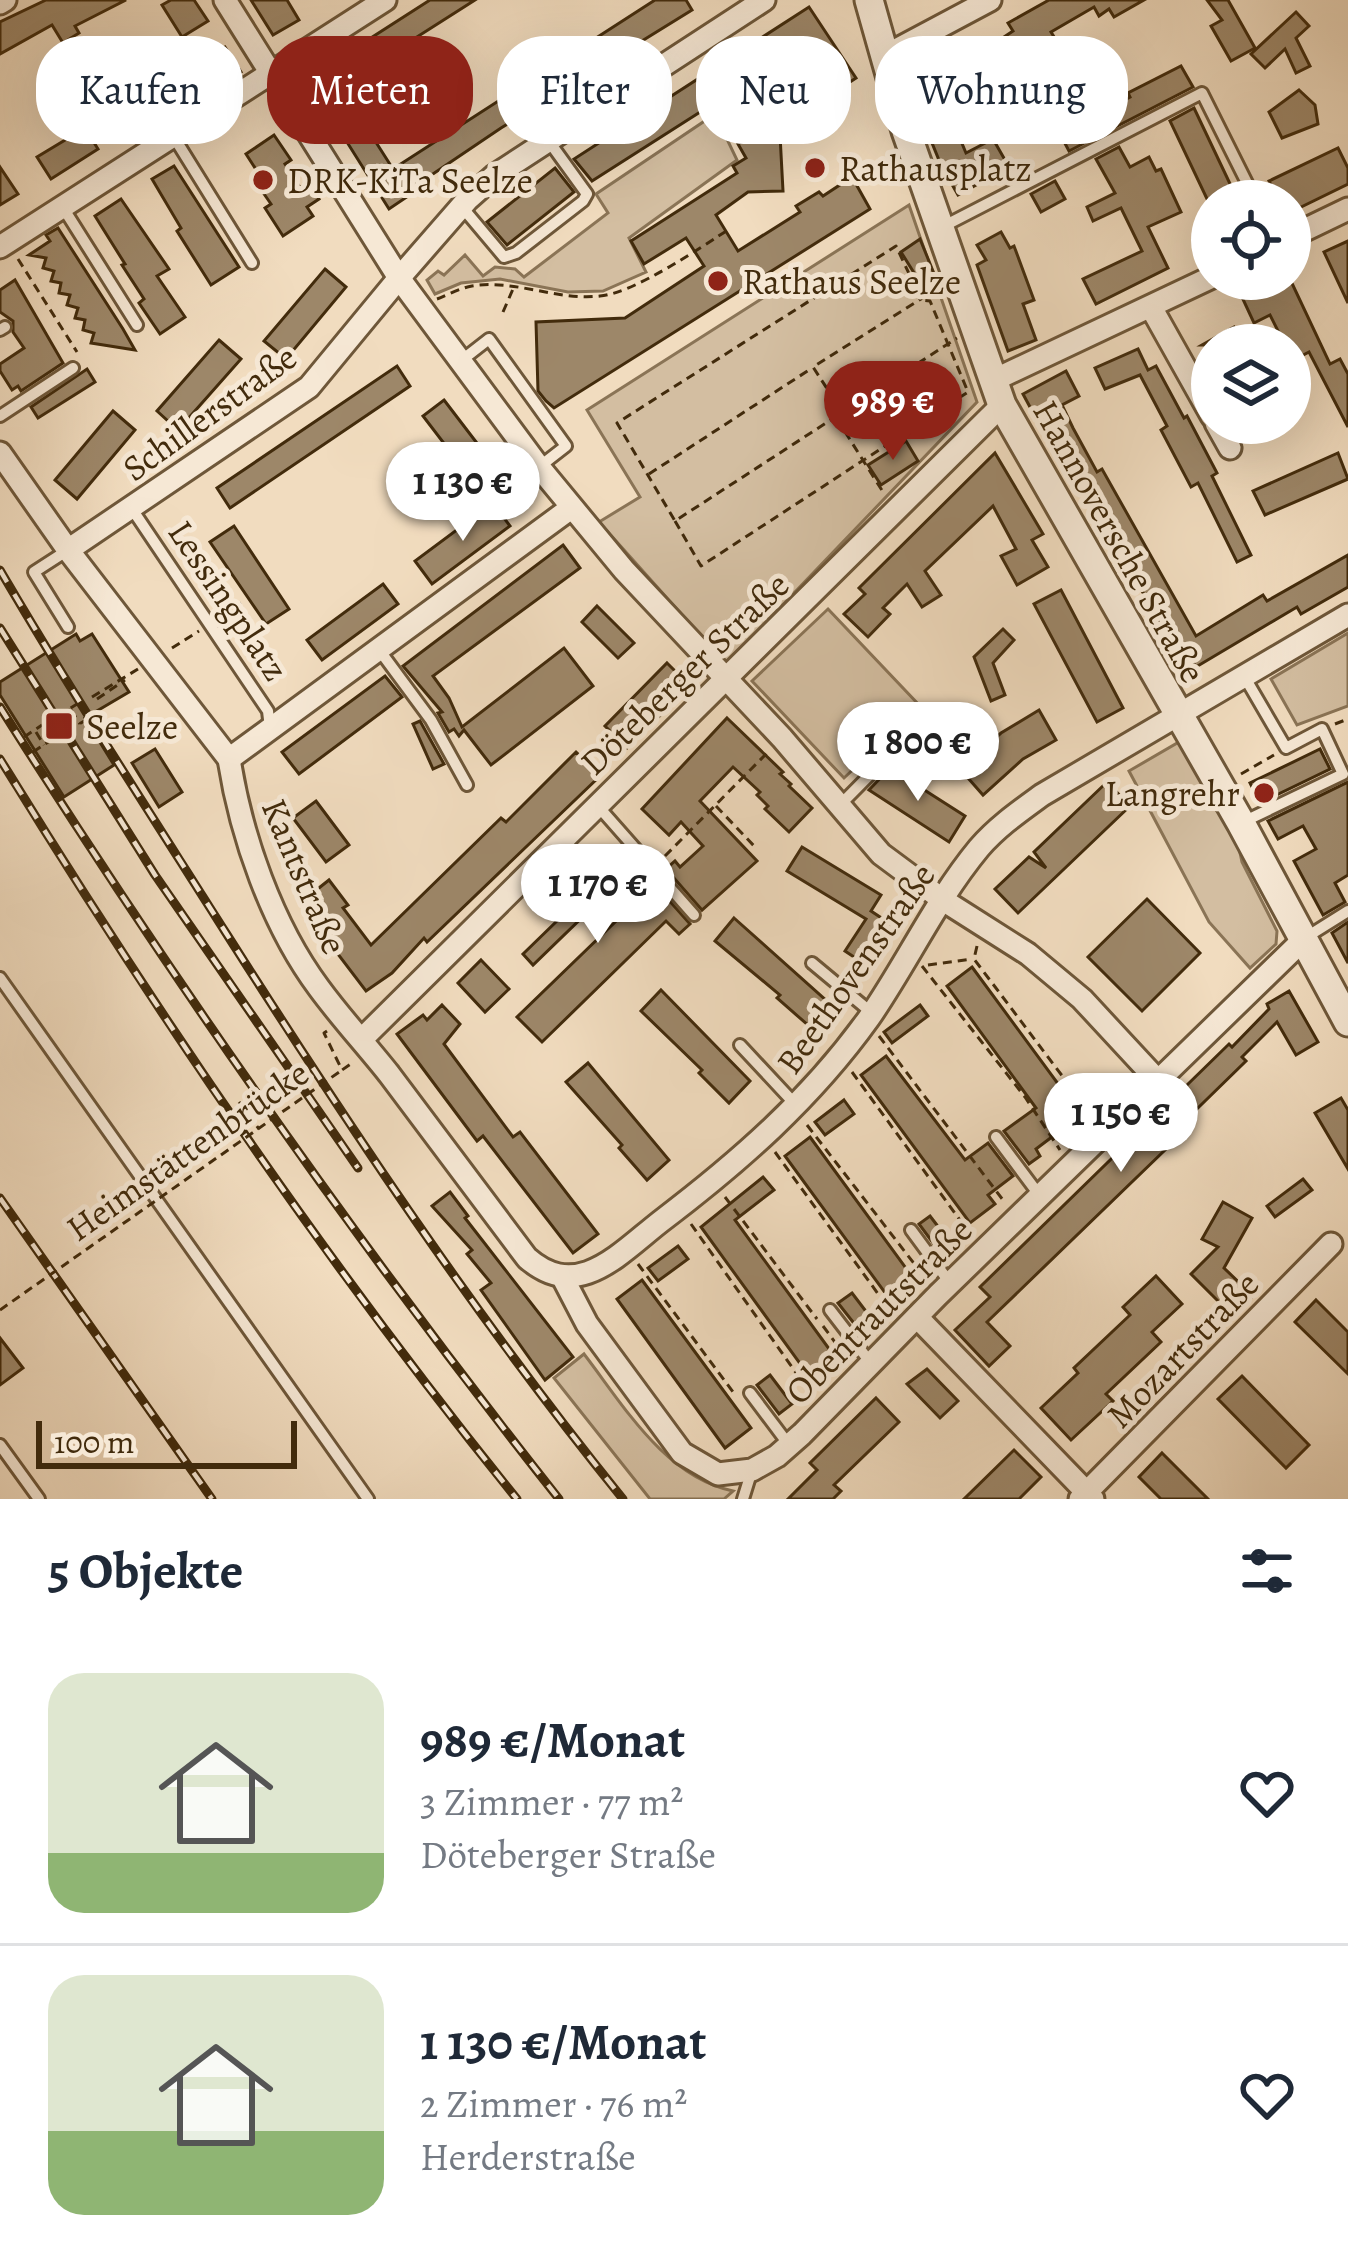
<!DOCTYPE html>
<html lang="de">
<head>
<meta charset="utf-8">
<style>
	:root { --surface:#fff; --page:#f6f6f7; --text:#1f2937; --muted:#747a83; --line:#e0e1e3; --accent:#8f2418 }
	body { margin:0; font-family:Alegreya,serif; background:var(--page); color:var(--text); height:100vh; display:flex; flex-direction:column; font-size:45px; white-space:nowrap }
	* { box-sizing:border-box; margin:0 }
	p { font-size:39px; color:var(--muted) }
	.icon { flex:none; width:66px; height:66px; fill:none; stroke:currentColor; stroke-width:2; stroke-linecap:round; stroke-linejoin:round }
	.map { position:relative; height:1499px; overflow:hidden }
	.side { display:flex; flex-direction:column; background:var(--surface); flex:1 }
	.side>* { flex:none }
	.hud { position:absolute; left:36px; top:36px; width:1278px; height:108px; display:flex; gap:24px }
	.tools { position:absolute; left:1191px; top:180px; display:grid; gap:24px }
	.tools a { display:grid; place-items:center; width:120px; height:120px; border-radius:50%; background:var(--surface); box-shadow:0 12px 48px #0002; font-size:60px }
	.scale { position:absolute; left:36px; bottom:30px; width:261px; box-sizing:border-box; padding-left:12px; border:6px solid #422b0c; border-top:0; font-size:33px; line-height:42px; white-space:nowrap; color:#422b0c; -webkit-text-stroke:9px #f6e8d5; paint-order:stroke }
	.price { position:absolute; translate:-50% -102px; padding:0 27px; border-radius:42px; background:#fff; color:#222; font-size:39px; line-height:78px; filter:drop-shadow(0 3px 6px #0008) }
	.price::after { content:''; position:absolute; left:50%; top:72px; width:36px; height:27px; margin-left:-18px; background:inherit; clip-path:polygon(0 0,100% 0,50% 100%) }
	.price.active { background:var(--accent); color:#fff }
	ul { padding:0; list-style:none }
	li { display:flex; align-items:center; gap:36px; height:300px; padding:0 48px }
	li+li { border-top:3px solid var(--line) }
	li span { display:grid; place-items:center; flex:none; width:336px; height:240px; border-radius:36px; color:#555 }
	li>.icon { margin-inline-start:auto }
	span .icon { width:144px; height:144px; fill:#fffc; stroke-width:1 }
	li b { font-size:51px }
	h2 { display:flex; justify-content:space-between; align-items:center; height:144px; padding:0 48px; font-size:51px }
	.chip { padding:0 42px; border-radius:48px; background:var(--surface); box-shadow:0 12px 48px #0002; font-size:42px; line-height:108px }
	.chip.active { background:var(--accent); color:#fff }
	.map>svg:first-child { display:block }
	.green { fill:#d3bea1; stroke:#8a7456; stroke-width:3 }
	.building { fill:#9d8769; stroke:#422b0c; stroke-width:3 }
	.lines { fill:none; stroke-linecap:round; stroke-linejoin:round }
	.service-casing { stroke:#6e5739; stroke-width:16 }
	.minor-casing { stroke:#6e5739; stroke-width:27 }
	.tertiary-casing { stroke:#6e5739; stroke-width:33 }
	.path { stroke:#422b0c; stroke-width:3; stroke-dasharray:9 6; stroke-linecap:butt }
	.service { stroke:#f6e8d5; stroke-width:10 }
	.minor { stroke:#f6e8d5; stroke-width:21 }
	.tertiary { stroke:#f6e8d5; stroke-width:27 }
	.rail-casing { stroke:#422b0c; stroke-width:9 }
	.rail { stroke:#f6e8d5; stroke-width:4.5; stroke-dasharray:14; stroke-linecap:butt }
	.path-bridge { stroke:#422b0c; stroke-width:3; stroke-dasharray:9 6; stroke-linecap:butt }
	.poi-dot { fill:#8f2418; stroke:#f6e8d5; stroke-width:4.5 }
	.labels { text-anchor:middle; stroke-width:10; stroke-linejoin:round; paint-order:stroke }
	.poi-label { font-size:36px; fill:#422b0c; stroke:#f6e8d5; text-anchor:start }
	.street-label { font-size:36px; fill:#422b0c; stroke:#f6e8d5 }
</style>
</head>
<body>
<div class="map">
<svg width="1348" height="1499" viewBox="0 0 1348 1499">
	<rect width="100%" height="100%" fill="#f1dcbf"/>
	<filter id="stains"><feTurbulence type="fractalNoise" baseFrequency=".00167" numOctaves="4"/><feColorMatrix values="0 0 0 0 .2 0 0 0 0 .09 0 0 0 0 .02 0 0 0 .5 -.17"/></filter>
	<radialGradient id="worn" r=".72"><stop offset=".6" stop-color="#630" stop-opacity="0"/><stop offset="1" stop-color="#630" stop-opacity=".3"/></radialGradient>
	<g class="green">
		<polygon points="785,67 790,85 725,135 737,160 629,238 646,272 603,291 568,292 500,279 461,283 435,294 427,280 438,271 444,275 465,255 483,276 495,267 515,269 524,277 608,213 596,194"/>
		<polygon points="909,205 977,402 726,664 599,522 640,497 587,410"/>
		<polygon points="828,609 920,706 844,778 752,681"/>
		<polygon points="1348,633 1348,706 1297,725 1271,679"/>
		<polygon points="1179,742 1190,754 1237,839 1242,862 1277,931 1276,944 1250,968 1209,922 1129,771"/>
		<path d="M584,1354c40,52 81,123 149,137l-9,8h-74l-96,-121z"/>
	</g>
	<g class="building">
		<polygon points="46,0 126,0 75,26 79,33 63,43 52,25 0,54 0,22"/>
		<polygon points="171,0 194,0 208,21 182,37 162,5"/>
		<polygon points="251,0 287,0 299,20 273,35"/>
		<polygon points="430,0 475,0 362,72 349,52"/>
		<polygon points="655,0 686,0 692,10 501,128 421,182 423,186 389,209 308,80 328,67 393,169"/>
		<polygon points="1049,0 1144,0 1114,17 1109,9 1099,16 1094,7 1051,32 1061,48 1034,62 1026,50 1015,57 1004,37 1013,31 1008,23"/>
		<polygon points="1207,0 1228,0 1255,48 1231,61 1211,26 1222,20"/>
		<polygon points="809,7 856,78 830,95 799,49 592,181 574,159"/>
		<polygon points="1296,12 1309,26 1296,38 1310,66 1296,73 1285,49 1265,68 1251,54"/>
		<polygon points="225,47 241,72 214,88 199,63"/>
		<polygon points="974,48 982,62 969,69 973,77 948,90 936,68"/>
		<polygon points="1181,66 1193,87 1069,151 1060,134 1130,97 1128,93"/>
		<polygon points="1299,90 1315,105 1318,124 1282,138 1269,112"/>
		<polygon points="819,92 827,105 780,135 783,191 748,192 716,215 738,251 800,212 796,206 819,192 823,196 852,177 870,209 554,408 546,401 538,391 536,322 625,318 704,266 686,238 644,264 631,241 737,173 733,166 746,158 738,144"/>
		<polygon points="951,98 960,119 953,122 966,153 993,139 1009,167 958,195 941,165 919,111"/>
		<polygon points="1194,108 1232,188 1238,201 1208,201 1170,121"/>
		<polygon points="85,128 98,149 51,179 37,157"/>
		<polygon points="274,135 291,160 285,164 303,192 311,187 319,199 307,207 313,216 283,236 265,208 271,204 253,178 259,174 246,154"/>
		<polygon points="1119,147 1130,167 1149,157 1156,171 1161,169 1181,212 1148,227 1168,268 1096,304 1083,279 1142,251 1121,208 1093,221 1087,207 1115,193 1096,159"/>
		<polygon points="1338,148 1348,168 1348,184 1297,209 1293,200 1279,201 1269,181"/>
		<polygon points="174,166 239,267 211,285 177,231 181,228 152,179"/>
		<polygon points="0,167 18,194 0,205"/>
		<polygon points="555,168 574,192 507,245 487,222"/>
		<polygon points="1055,181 1065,199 1041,212 1031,194"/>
		<polygon points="121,199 169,269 157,276 185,317 160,334 139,303 144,299 122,265 125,264 95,216"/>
		<polygon points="58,228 123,329 135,350 91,343 94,333 83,330 85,320 75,318 78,308 67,305 70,295 59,293 61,283 51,281 54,271 43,268 46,258 29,255 50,241 46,235"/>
		<polygon points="1001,232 1010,248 1014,246 1034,300 1023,304 1036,340 1008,351 977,265 986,260 977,245"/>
		<polygon points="920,239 935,276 921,284 901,252"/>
		<polygon points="1348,241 1348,303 1324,252"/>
		<polygon points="325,269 346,287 286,359 264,341"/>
		<polygon points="1276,279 1290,279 1330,364 1340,359 1348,374 1348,427 1309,352 1290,362 1290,345 1285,345 1270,315 1254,323 1241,295"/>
		<polygon points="15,280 63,363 21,391 18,386 12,390 0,371 0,364 24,348 13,332 13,321 0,312 0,290"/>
		<polygon points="1234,327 1244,345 1202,345"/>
		<polygon points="219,340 241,359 178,430 157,411"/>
		<polygon points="1138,349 1148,370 1156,366 1184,418 1187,416 1217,473 1212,476 1251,555 1237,562 1198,483 1191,487 1161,430 1167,426 1140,375 1105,389 1095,368"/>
		<polygon points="397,366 410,386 230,508 217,488"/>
		<polygon points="87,369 95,382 38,418 31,407"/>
		<polygon points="1066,371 1079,396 1062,405 1073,428 1097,472 1102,469 1196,636 1263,595 1267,601 1348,555 1348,587 1301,614 1297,607 1196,667 1171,625 1164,629 1079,482 1072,485 1023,394"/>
		<polygon points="444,400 496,468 475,484 423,416"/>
		<polygon points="113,411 135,430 77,499 55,480"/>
		<polygon points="906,441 918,461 881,485 868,465"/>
		<polygon points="995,453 1043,534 1032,540 1048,567 1017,585 1001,556 1016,549 993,506 925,571 941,595 922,607 907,584 883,608 890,614 868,637 844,614 865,594 859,588"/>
		<polygon points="1338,453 1348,479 1265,515 1253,491"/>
		<polygon points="493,503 510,526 432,584 415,561"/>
		<polygon points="234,526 289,609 266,624 210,542"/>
		<polygon points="563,545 580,568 433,676 449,698 462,727 564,648 593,686 491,765 464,730 459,736 454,729 449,732 438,713 442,712 403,666"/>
		<polygon points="383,584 398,604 322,660 307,640"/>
		<polygon points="1061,590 1123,708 1097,722 1034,604"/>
		<polygon points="597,606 634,643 618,658 582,622"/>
		<polygon points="1003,629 1014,640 993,663 1005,695 991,701 974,657"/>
		<polygon points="76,634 80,641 92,634 129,692 85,718 114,765 64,797 0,695 0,682"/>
		<polygon points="667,663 690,686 627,748 605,726"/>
		<polygon points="385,676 402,697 299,774 282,752"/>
		<polygon points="1039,710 1056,740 1023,759 983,795 960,769 1001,733"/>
		<polygon points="727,718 783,772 780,774 791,784 789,786 812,808 789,832 765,809 768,806 757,795 760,792 733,767 700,801 757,861 702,910 666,869 675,861 680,867 703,846 681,822 669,835 642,809"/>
		<polygon points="420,721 444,764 433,769 413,724"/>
		<polygon points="155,749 182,792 159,807 132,763"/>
		<polygon points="1320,749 1330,769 1260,803 1250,783"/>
		<polygon points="576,752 600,776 427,942 424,938 392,973 366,991 318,928 323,923 305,899 329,880 348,905 343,908 371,945 501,818 506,822"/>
		<polygon points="890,768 965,816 949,842 869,790"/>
		<polygon points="1107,782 1130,806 1018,913 995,889 1029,857 1046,868 1034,852"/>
		<polygon points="1348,782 1348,875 1335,883 1345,902 1323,915 1294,861 1316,849 1303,826 1278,839 1268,821"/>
		<polygon points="316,801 349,845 326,862 293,818"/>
		<polygon points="802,847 881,895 871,911 892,925 866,965 845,951 866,919 787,871"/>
		<polygon points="627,853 690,924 679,934 666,921 542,1042 517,1017 642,896 624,877 533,965 523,954"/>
		<polygon points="1147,899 1200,953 1142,1011 1088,957"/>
		<polygon points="734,918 829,1003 809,1026 777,998 780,995 715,941"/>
		<polygon points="1348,922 1348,963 1332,933"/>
		<polygon points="481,960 509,989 485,1012 458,983"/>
		<polygon points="972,967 1081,1115 1036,1149 1040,1156 1029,1164 1004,1131 1036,1108 947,986"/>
		<polygon points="661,990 750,1081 729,1103 699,1073 702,1070 641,1011"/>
		<polygon points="1289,991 1318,1042 1296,1055 1277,1022 1242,1057 1246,1061 1160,1145 1165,1150 987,1322 1010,1346 989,1366 955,1330 990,1297 980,1287 1229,1044 1232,1047 1269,1009 1267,1004"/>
		<polygon points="442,1005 460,1024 444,1044 513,1137 520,1132 598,1234 573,1253 483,1136 477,1141 397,1034 423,1015 427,1020"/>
		<polygon points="920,1005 928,1016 892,1043 884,1032"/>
		<polygon points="886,1056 965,1160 988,1143 1013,1176 988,1195 995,1204 970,1223 861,1075"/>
		<polygon points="588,1063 669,1160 647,1180 619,1148 622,1145 566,1082"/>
		<polygon points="1341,1098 1348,1110 1348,1169 1315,1113"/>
		<polygon points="844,1100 854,1114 825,1135 815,1122"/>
		<polygon points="810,1137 919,1286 894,1305 785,1156"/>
		<polygon points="763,1177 774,1190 735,1220 835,1357 809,1376 701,1227"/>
		<polygon points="1303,1179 1312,1190 1275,1217 1267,1206"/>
		<polygon points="450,1192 468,1216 465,1218 573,1357 545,1380 481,1290 491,1283 467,1254 472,1250 432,1206"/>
		<polygon points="1223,1202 1252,1218 1224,1268 1253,1296 1233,1316 1191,1274 1218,1247 1202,1239"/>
		<polygon points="930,1216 953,1246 942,1255 919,1224"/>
		<polygon points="678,1246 688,1259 658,1281 648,1268"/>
		<polygon points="1156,1276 1182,1304 1152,1332 1161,1342 1106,1394 1113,1401 1071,1440 1041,1408 1078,1373 1074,1368 1130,1315 1123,1307"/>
		<polygon points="642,1280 751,1428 725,1448 617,1299"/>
		<polygon points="852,1293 871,1318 877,1326 860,1331 838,1303"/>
		<polygon points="1316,1300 1348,1332 1348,1374 1295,1322"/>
		<polygon points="0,1338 23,1368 0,1385"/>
		<polygon points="927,1369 958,1401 940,1418 907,1384"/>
		<polygon points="770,1375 792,1404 779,1414 757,1385"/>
		<polygon points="1242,1376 1309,1445 1286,1468 1218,1399"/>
		<polygon points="876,1398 899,1422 834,1485 841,1491 833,1499 788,1499 817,1470 810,1463"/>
		<polygon points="1014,1450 1041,1477 1019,1499 964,1499"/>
		<polygon points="1162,1453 1208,1499 1161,1499 1139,1477"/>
	</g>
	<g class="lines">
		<defs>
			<g id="service">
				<polyline points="172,134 252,263"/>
				<polyline points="62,206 137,325"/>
				<polyline points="462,207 504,257 516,253 583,201 587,194 548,140"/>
				<polyline points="944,226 1202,93 1256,201"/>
				<polyline points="0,330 5,327"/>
				<polyline points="462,360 489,339 566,446 539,467"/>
				<polyline points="0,416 73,368"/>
				<polyline points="132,509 268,711 270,728"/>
				<polyline points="68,550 34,572 68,627"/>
				<polyline points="380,651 431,720 467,785"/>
				<polyline points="597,805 694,915"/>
				<polyline points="840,805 922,722"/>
				<polyline points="1243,822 1343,774 1322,729 1286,748 1244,676"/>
				<polyline points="1305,938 1348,911"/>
				<polyline points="812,963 872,1013"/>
				<polyline points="0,978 368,1499"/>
				<polyline points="740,1045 795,1104"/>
				<polyline points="996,1137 1040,1196"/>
				<polyline points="911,1230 950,1283"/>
				<polyline points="830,1310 870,1362"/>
				<polyline points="750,1393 789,1445"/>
				<polyline points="0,1445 39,1499"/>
				<polyline points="743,1499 752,1470"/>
			</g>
			<g id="minor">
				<polyline points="225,0 399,278 539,467 624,570 782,738 881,854 943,900 1028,954 1082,999 1159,1082"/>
				<polyline points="0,3 5,0"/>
				<polyline points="883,57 990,0"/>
				<polyline points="1290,237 1348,209"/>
				<polyline points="0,247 385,0"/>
				<polyline points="1152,309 1212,416"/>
				<polyline points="994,380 1212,277"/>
				<polyline points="1216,423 1230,448"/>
				<path d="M0,453l68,97 161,209c12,77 43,166 90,229 22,30 47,57 70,86 46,62 92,123 138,184 50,44 91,-3 133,-36 79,-60 151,-123 209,-204 38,-55 67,-118 110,-170 18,-21 41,-37 63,-53l306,-180"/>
				<polyline points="68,550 309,387 399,278 467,200 494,176 764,0"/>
				<polyline points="229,759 571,508"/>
				<polyline points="362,1039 1002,405"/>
				<polyline points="563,1278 587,1324 682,1453 718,1474 752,1470 777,1456 802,1434 938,1295 1304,939"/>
				<polyline points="917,1317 1093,1499"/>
				<polyline points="1080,1499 1331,1244"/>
			</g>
			<polyline id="tertiary" points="869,0 906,131 1002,405 1241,823 1348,1022"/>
		</defs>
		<use href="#service" class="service-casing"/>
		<use href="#minor" class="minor-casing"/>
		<use href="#tertiary" class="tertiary-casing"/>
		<g class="path">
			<polyline points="18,259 77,352"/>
			<path d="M437,299c11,-4 23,-11 35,-13 43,-7 85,15 128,10 35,-3 101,-49 131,-68"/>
			<polyline points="503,312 513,289"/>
			<polyline points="843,413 813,367 921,299 896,246 617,423 675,521 957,338"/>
			<polyline points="837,419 883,492"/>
			<polyline points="649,474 812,368"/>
			<polyline points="675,521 701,566 968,392 930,301 922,300"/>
			<polyline points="222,616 241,603"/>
			<polyline points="172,648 199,631"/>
			<polyline points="92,697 138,669"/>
			<polyline points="97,699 125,680"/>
			<polyline points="71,710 80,724"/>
			<polyline points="58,716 77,704"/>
			<polyline points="1335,724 1348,719"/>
			<polyline points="67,731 86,720"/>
			<polyline points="36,732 44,745"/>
			<polyline points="24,737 42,725"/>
			<polyline points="33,752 51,740"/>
			<polyline points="1241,774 1274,755"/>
			<polyline points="716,806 756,848"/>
			<polyline points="665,856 768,752"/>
			<polyline points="977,946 974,959 1094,1118"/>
			<polyline points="928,965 972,959"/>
			<polyline points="922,966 1025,1097 1060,1150"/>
			<polyline points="327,1031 324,1033 342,1070 352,1063"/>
			<polyline points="879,1036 1003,1200"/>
			<polyline points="852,1072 973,1238"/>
			<polyline points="239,1102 259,1129"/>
			<polyline points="807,1125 926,1279"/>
			<polyline points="775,1152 892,1313"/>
			<polyline points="725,1197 817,1319"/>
			<polyline points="691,1224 811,1394"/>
			<polyline points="638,1264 736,1396"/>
			<polyline points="823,1326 846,1357"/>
		</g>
		<use href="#service" class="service"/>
		<use href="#minor" class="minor"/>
		<use href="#tertiary" class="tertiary"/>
		<defs>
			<g id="rail">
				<path d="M0,570c72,123 150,243 226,363 124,195 251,386 397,566"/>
				<polyline points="0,628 155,875 358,1168"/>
				<path d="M0,707c173,274 358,538 559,792"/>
				<path d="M0,759c157,255 328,507 517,740"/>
				<polyline points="0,1198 212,1499"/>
			</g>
		</defs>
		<use href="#rail" class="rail-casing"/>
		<use href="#rail" class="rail"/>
		<polyline class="path-bridge" points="0,1310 342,1070"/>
	</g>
	<g class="poi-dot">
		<circle cx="815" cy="168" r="12"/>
		<circle cx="263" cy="180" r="12"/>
		<circle cx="718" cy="281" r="12"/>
		<rect x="44" y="711" width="30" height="30" rx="6"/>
		<circle cx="1264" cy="793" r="12"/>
	</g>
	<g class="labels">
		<g class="poi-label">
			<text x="839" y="181">Rathausplatz</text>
			<text x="287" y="193">DRK-KiTa Seelze</text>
			<text x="742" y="294">Rathaus Seelze</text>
			<text x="86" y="739">Seelze</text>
			<text x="1240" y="806" text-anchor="end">Langrehr</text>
		</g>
		<g class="street-label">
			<text transform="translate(209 412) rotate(-36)" y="13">Schillerstraße</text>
			<text transform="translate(1120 541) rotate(61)" y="13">Hannoversche Straße</text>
			<text transform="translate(229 600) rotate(56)" y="13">Lessingplatz</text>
			<text transform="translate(684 673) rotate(-44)" y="13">Döteberger Straße</text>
			<text transform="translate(305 876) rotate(67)" y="13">Kantstraße</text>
			<text transform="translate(855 968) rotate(-55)" y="13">Beethovenstraße</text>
			<text transform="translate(187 1150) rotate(-35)" y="13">Heimstättenbrücke</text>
			<text transform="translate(878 1310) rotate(-45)" y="13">Obentrautstraße</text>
			<text transform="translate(1182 1349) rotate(-46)" y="13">Mozartstraße</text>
		</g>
	</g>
	<rect width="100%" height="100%" filter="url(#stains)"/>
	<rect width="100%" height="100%" fill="url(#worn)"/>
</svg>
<div class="tools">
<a><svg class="icon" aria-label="locate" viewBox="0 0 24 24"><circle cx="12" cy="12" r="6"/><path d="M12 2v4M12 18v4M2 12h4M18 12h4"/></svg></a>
<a><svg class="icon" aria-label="layers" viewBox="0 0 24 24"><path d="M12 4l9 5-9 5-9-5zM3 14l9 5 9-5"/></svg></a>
</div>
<div class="scale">100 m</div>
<b class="price active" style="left:893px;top:463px">989 €</b>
<b class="price" style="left:463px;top:544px">1 130 €</b>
<b class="price" style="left:918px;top:804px">1 800 €</b>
<b class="price" style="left:598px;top:946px">1 170 €</b>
<b class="price" style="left:1121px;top:1175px">1 150 €</b>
<div class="hud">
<a class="chip">Kaufen</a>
<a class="chip active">Mieten</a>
<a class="chip">Filter</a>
<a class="chip">Neu</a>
<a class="chip">Wohnung</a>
</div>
</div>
<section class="side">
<h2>5 Objekte<svg class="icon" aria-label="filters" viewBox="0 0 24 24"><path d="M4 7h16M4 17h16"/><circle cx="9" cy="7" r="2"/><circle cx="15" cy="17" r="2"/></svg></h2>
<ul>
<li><span style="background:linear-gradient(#dfe7d0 75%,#8fb573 0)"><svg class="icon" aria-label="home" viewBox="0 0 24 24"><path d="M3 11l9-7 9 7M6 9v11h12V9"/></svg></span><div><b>989 €/Monat</b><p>3 Zimmer · 77 m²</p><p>Döteberger Straße</p></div><svg class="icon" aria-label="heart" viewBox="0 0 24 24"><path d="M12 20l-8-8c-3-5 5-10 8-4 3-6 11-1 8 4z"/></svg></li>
<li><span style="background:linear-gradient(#dfe7d0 65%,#8fb573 0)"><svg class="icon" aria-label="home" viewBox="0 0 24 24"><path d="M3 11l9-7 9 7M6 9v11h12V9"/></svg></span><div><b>1 130 €/Monat</b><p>2 Zimmer · 76 m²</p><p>Herderstraße</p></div><svg class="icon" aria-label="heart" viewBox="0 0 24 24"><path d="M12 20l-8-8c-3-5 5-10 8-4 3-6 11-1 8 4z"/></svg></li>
</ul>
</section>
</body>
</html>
